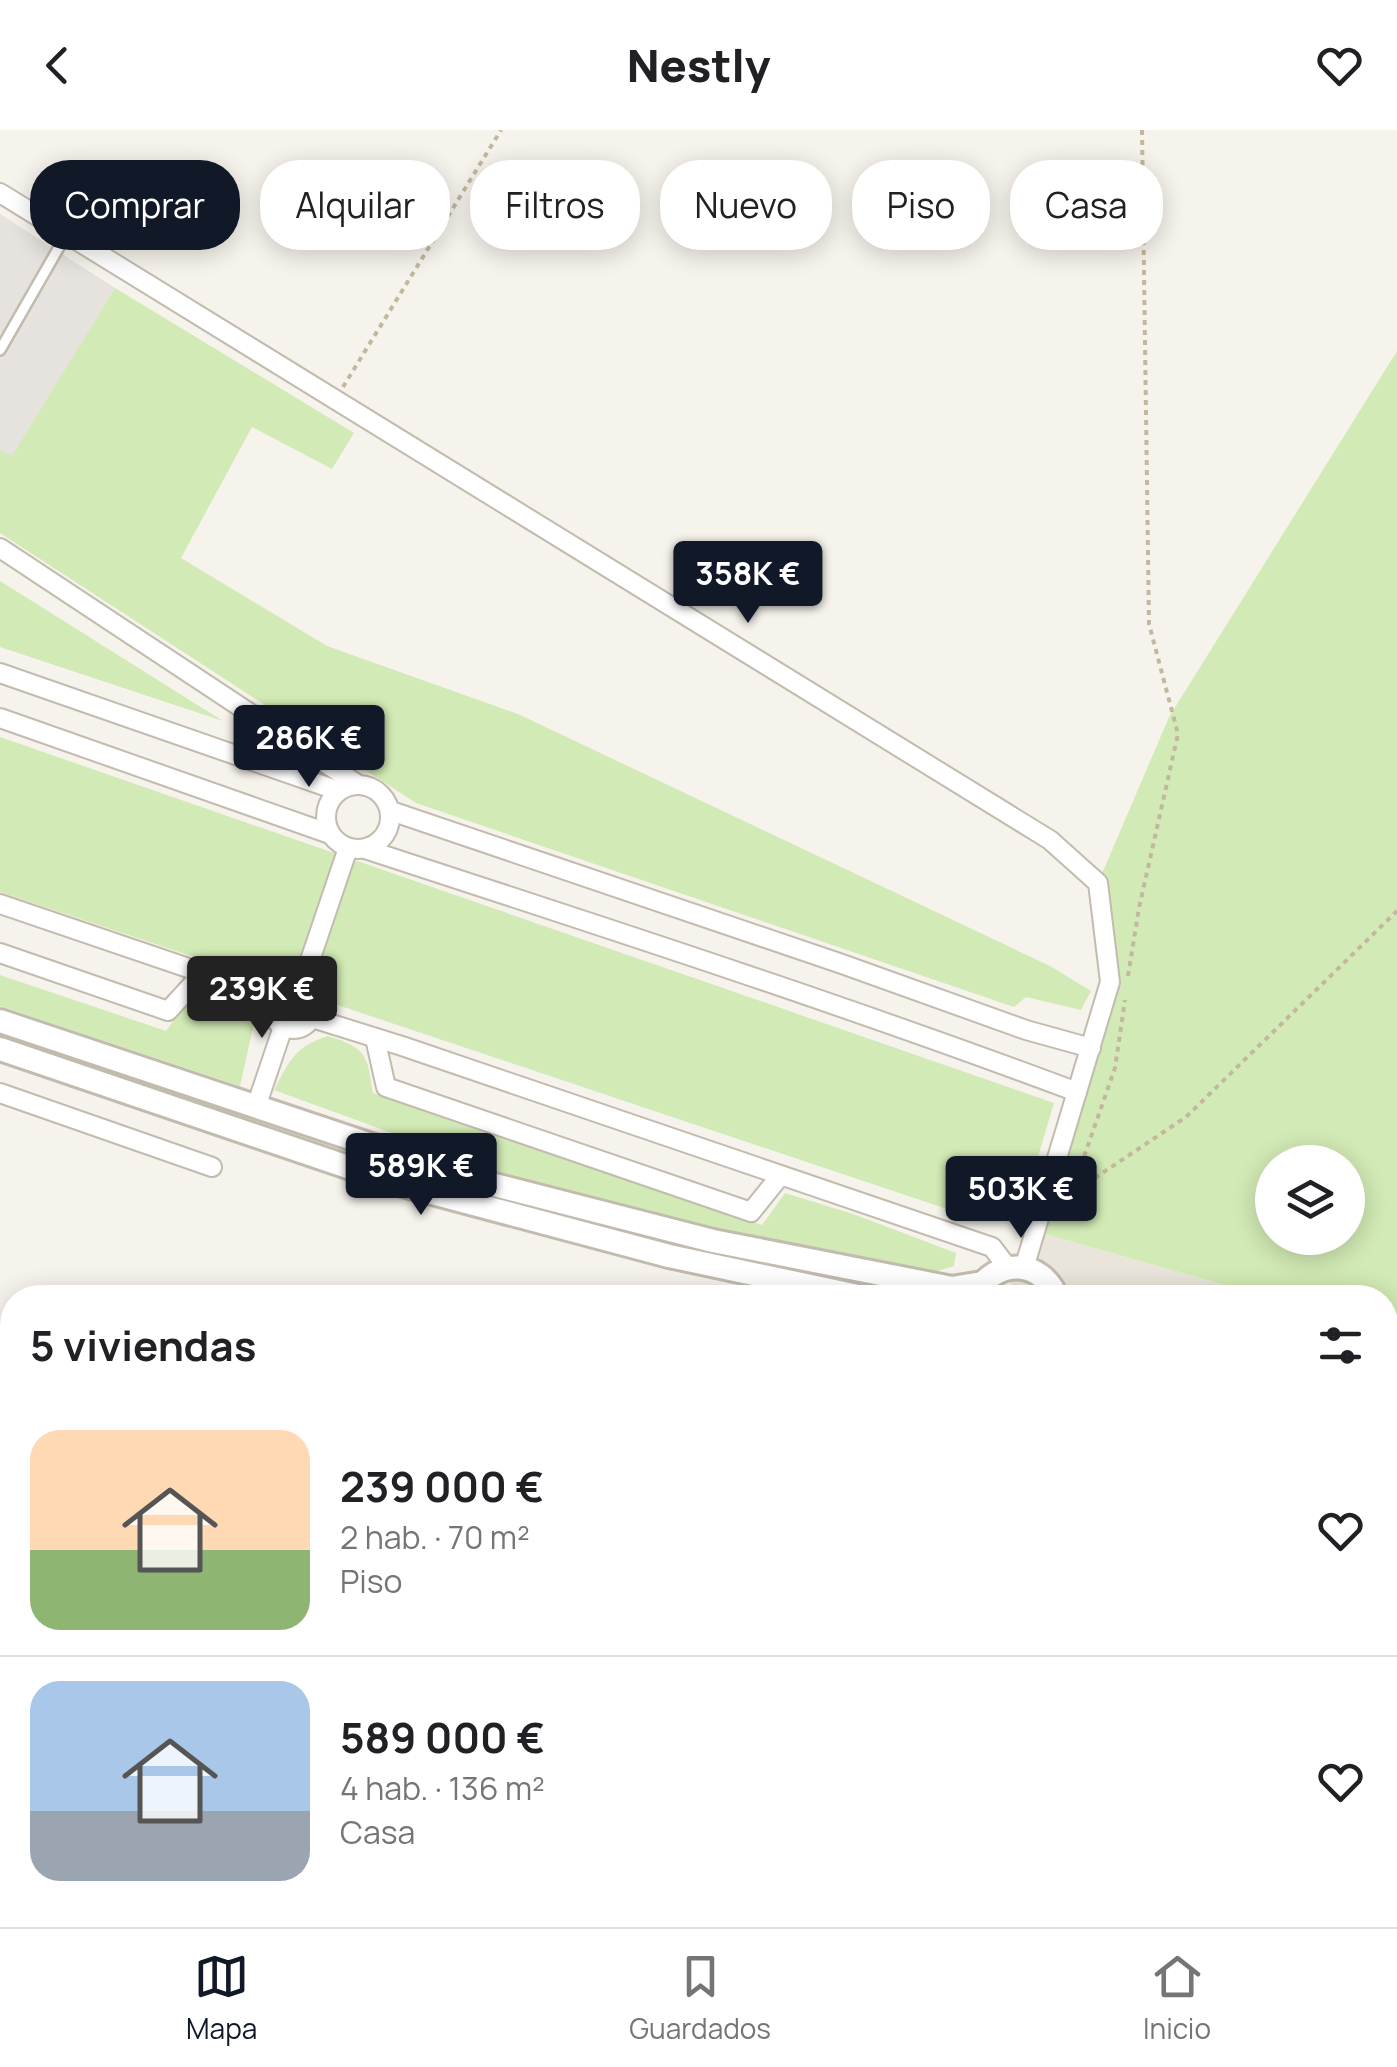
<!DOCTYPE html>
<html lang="es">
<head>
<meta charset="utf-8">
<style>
	:root { --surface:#fff; --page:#f6f6f6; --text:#202124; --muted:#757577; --line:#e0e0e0; --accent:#111827 }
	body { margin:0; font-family:Manrope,sans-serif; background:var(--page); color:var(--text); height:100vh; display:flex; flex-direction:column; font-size:38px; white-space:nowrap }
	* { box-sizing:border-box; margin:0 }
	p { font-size:32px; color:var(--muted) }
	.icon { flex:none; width:55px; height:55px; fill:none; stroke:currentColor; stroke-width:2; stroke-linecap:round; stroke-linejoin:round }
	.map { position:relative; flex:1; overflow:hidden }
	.panel { position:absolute; left:0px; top:1155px; width:1398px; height:642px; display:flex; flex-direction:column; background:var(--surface); border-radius:40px 40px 0 0; box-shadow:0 5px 25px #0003 }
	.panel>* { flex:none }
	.guide { position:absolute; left:30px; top:30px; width:1338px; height:90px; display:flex; gap:20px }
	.tools { position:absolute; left:1255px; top:1015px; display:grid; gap:20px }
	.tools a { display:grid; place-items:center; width:110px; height:110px; border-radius:50%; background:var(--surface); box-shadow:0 5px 25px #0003; font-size:50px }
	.price { position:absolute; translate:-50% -85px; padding:0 22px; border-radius:10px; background:var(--accent); color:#fff; font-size:32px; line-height:65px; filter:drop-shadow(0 2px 5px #0008) }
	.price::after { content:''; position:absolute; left:50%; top:60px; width:30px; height:22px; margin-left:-15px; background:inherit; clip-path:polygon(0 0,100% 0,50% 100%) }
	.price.selected { background:#222; color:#fff }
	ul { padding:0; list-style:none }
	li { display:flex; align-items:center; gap:30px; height:250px; padding:0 30px }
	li+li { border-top:2px solid var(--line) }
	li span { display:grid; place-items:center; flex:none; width:280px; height:200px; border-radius:30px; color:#555 }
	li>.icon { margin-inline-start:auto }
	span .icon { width:120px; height:120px; fill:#fffc; stroke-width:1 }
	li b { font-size:42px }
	h2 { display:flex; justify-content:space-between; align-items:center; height:120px; padding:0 30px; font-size:42px }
	.chip { padding:0 35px; border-radius:40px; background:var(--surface); box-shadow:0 5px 25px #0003; font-size:35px; line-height:90px }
	.chip.selected { background:var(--accent); color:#fff }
	header { display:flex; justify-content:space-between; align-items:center; height:130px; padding:0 30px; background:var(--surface); font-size:45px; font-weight:800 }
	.tab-bar { display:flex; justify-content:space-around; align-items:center; height:140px; border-top:2px solid var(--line); background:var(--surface); font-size:28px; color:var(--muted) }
	.tab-bar a { display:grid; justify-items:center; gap:5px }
	.tab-bar .selected { color:var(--accent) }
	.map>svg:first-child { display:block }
	.residential { fill:#eae5da }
	.industrial { fill:#e6e2dd }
	.green { fill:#d2eab5; fill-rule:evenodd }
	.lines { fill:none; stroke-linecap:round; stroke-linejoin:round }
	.service-casing { stroke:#c2bbae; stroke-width:14 }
	.minor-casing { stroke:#c2bbae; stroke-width:22 }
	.tertiary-casing { stroke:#c2bbae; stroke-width:28 }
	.path { stroke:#c4b79f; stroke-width:4; stroke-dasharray:5 5; stroke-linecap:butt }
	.service { stroke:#fff; stroke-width:9 }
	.minor { stroke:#fff; stroke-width:18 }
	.tertiary { stroke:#fff; stroke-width:22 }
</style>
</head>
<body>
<header><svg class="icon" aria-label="back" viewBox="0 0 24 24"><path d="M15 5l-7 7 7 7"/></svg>Nestly<svg class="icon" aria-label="heart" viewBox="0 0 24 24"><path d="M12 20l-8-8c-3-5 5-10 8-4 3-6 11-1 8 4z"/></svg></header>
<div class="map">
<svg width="1397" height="1797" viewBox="0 0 1397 1797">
	<rect width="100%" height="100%" fill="#f6f3ec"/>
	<g class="residential">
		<polygon points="1035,1101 1267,1167 1006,1168 1025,1107"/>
		<polygon points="1385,1202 1397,1205 1397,1797 752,1797 760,1785 1385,1785"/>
	</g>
	<polygon class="industrial" points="0,84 115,158 12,327 0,320"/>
	<g class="green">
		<polygon points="115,158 354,303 332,339 252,297 181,428 327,516 518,584 1050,836 1091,861 1081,880 1026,867 1014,877 416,673 0,403 0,320 12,326"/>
		<path d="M1397,221v984l-12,-3v-34l-118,-1 -232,-66 75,-248 -12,-100 71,-166zM1272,1032h76v76h-76z"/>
		<polygon points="0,451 223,591 0,517"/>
		<polygon points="0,607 1054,973 1019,1090 953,1081 0,762"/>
		<polygon points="0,845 166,901 181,881 208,861 235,870 255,889 240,956 0,876"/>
		<path d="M328,906c39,12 39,19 45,57l389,132 23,-32 68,21 103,39 -2,13 -20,6 -200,-39 -227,-58 -233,-85c16,-30 20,-43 54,-54z"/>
	</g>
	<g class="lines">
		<defs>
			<polyline id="service" points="0,220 66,105"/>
			<g id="minor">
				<polyline points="0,63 1050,710 1098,753 1110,852 1024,1138"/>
				<polyline points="0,418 357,654"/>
				<polyline points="0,543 339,661"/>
				<polyline points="0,588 330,704"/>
				<circle cx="358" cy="687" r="32"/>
				<polyline points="391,681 842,834 1026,900 1091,918"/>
				<path d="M365,719c239,78 477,155 712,243"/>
				<polyline points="0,774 203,843 276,864"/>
				<polyline points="0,823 168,881 203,843"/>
				<circle cx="293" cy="878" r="21"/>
				<polyline points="301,857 348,718"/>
				<polyline points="312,888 402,916 980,1113 992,1117 1008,1138"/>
				<polyline points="375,908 386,957 751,1082 780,1046"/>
				<polyline points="0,963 212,1037"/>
				<polyline points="256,977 283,897"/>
				<polyline points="0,1249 12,1275"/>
				<polyline points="1385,1458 1397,1461"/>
				<polyline points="1385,1662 1397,1668"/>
				<polyline points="1217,1785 1218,1797"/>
				<polyline points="781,1797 793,1785"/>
				<polyline points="1039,1797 1042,1785"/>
			</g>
			<g id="tertiary">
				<polyline points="0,891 479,1051 713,1111 952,1158 982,1153"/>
				<polyline points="0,919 395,1053 669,1126 867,1168"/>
				<path d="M975,1164c21,-36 66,-36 82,4"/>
				<polyline points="1385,1247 1397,1250"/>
				<polyline points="1385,1273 1397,1276"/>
			</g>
		</defs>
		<use href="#service" class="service-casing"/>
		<use href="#minor" class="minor-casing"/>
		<use href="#tertiary" class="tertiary-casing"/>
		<g class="path">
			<polyline points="343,257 501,0"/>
			<polyline points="1128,846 1139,778 1178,604 1149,494 1142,0"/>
			<polyline points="1071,1064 1115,938 1125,870"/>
			<polyline points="1063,1072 1071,1064 1186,987 1397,781"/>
		</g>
		<use href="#service" class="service"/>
		<use href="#minor" class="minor"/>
		<use href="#tertiary" class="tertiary"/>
	</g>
</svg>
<div class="tools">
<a><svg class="icon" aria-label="layers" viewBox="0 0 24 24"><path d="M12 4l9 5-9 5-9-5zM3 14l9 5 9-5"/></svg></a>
</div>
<b class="price" style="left:748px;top:496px">358K €</b>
<b class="price" style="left:309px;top:660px">286K €</b>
<b class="price selected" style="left:262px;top:911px">239K €</b>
<b class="price" style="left:421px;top:1088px">589K €</b>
<b class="price" style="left:1021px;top:1111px">503K €</b>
<div class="guide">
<a class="chip selected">Comprar</a>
<a class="chip">Alquilar</a>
<a class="chip">Filtros</a>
<a class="chip">Nuevo</a>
<a class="chip">Piso</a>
<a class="chip">Casa</a>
</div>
<section class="panel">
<h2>5 viviendas<svg class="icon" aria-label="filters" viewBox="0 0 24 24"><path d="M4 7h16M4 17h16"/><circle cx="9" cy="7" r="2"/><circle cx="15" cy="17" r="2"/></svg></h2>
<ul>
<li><span style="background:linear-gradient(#ffd9b3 60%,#8fb573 0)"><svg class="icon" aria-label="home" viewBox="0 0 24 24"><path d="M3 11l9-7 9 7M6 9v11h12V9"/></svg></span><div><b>239 000 €</b><p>2 hab. · 70 m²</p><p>Piso</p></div><svg class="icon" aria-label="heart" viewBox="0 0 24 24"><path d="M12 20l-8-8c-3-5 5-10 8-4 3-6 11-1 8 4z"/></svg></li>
<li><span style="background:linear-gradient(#a9c7e8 65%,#9aa5b1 0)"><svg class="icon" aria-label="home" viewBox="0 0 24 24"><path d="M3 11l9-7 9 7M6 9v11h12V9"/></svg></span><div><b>589 000 €</b><p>4 hab. · 136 m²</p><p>Casa</p></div><svg class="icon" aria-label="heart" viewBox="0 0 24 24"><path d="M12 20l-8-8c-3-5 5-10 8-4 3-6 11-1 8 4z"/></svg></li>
</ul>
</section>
</div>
<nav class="tab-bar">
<a class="selected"><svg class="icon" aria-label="map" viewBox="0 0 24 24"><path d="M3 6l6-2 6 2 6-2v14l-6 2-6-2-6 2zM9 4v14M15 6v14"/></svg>Mapa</a>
<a><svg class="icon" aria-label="saved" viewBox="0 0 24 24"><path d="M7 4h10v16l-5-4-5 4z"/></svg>Guardados</a>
<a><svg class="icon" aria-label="home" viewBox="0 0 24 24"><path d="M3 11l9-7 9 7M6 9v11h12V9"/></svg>Inicio</a>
</nav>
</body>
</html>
